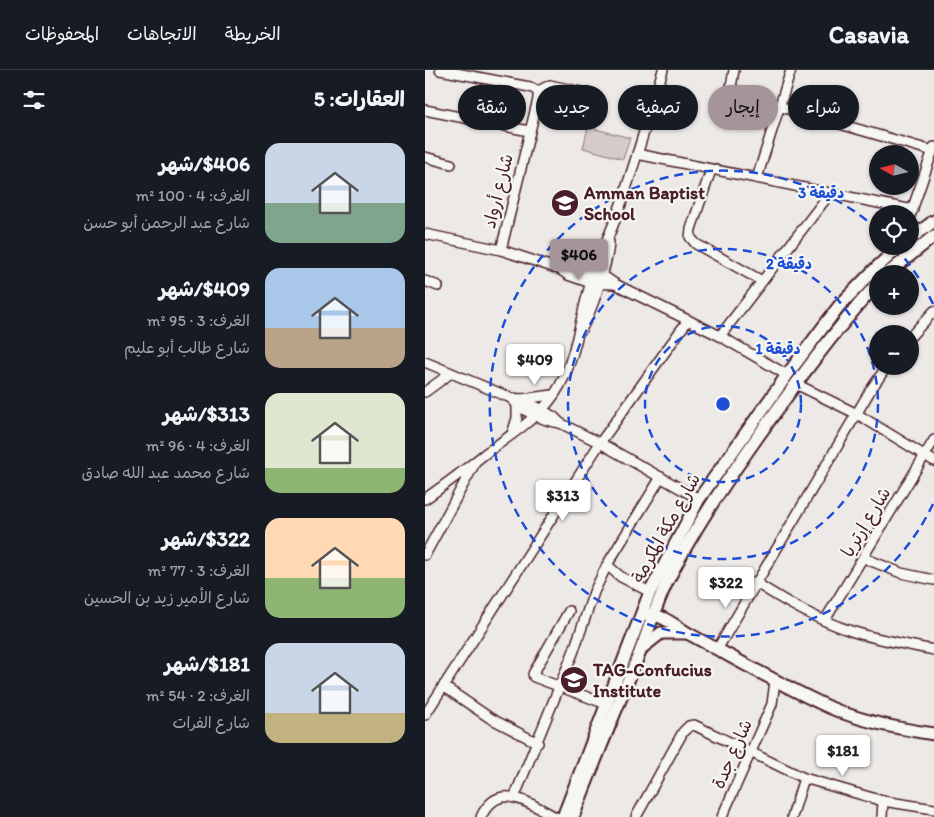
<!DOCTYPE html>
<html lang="ar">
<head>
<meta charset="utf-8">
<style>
	:root { --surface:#171b24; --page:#242831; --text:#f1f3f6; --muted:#9ea1a6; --line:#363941; --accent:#a6949b }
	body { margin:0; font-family:Itim,"Playpen Sans Arabic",sans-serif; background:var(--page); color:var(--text); direction:rtl; height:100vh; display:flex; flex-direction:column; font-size:19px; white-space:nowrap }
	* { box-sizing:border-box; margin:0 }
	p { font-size:16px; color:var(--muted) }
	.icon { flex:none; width:28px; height:28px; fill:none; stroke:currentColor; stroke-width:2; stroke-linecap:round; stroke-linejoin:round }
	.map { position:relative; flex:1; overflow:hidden; direction:ltr }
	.panel { display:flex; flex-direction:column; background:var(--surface); width:425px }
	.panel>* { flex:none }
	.guide { position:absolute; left:15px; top:15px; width:419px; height:45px; direction:rtl; display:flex; gap:10px }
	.needle { width:32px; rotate:278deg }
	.tools { position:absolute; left:444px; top:75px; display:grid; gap:10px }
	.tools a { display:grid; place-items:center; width:50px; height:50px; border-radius:50%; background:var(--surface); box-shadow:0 1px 4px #0004; font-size:25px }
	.price { position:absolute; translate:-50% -42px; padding:0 11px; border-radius:5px; background:#fff; color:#222; font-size:16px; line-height:32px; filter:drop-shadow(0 1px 2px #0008) }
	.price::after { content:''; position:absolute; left:50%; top:30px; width:15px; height:11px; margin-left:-8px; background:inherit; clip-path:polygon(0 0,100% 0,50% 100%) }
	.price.current { background:var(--accent); color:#111 }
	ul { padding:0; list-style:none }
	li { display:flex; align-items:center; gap:15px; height:125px; padding:0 20px }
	li span { display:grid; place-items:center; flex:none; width:140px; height:100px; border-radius:15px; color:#555 }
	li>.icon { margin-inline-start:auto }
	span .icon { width:60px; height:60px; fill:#fffc; stroke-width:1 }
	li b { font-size:21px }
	h2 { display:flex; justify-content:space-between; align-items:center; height:60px; padding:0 20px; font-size:21px }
	.tag { padding:0 18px; border-radius:22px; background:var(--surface); box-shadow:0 1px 4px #0004; font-size:18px; line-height:45px }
	.tag.current { background:var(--accent); color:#111 }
	header { display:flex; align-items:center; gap:30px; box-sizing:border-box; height:70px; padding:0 25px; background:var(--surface); border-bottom:1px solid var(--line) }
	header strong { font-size:24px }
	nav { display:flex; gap:28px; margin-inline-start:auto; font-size:18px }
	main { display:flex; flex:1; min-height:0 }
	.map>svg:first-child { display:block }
	.green { fill:#d4cbca; stroke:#8f757a }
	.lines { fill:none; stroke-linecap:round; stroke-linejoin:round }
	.minor-casing { stroke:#4a1f2b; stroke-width:12 }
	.major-casing { stroke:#4a1f2b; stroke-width:15 }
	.minor { stroke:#f6f6f2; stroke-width:9 }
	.major { stroke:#f6f6f2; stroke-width:11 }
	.ring { fill:none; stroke:#1d4ed8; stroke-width:2.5; stroke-dasharray:9 6 }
	.labels { text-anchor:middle; stroke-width:4.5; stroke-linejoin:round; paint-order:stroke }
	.street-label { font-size:18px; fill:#4a1f2b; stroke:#f6f6f2 }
	.poi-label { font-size:18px; font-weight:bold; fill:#4a1f2b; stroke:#f6f6f2; text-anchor:start }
	.centre { fill:#1d4ed8; stroke:#f6f6f2; stroke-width:2.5 }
	.ring-label { font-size:15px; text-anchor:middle; font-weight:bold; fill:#1d4ed8; stroke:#f6f6f2; stroke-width:4.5; stroke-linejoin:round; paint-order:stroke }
</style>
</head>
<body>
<header>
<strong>Casavia</strong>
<nav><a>الخريطة</a><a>الاتجاهات</a><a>المحفوظات</a></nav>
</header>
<main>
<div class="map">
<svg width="509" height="747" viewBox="0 0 509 747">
	<rect width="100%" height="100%" fill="#ece9e6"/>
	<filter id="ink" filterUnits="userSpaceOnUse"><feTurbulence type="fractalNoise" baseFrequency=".02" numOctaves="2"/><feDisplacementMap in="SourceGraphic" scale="10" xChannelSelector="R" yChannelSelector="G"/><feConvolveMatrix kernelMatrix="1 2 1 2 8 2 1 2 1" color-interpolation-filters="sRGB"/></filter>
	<g filter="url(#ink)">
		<polygon class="green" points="163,57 205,68 198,89 158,78"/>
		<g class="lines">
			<defs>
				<g id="minor">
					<polyline points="15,0 105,17 113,21 113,29 76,180"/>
					<polyline points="309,0 306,17 315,25 508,81"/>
					<polyline points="113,21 125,15 165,24"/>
					<polyline points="0,40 104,61"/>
					<polyline points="212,84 488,140"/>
					<polyline points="0,87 26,94"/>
					<polyline points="286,100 266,159 265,167 271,174 337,211"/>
					<polyline points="332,108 366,0"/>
					<polyline points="485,146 509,77"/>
					<polyline points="0,164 76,180 134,199 143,205 166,213 190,214"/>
					<polyline points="134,199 145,199 177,205 190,214 295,266 362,305"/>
					<polyline points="0,211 13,216"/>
					<path d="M156,260c11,-19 27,-67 28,-88"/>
					<polyline points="295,266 406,122"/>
					<polyline points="485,267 509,241"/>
					<polyline points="0,292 55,315 86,328 96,329 116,339 129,347 135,353 175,373 274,429"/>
					<polyline points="371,314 432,344 509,391"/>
					<polyline points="0,322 26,303"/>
					<path d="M86,328c10,13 33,23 49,25"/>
					<polyline points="96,329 128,325"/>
					<polyline points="87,364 92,348 92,335"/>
					<path d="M0,429c21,-15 41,-30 61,-46 21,-15 45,-31 62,-50 28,-33 30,-81 43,-121 8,-27 21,-51 30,-78 15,-44 28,-89 42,-134"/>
					<polyline points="0,485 49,395"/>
					<polyline points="439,488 476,503 509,510"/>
					<path d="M330,512c30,20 63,38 96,49 27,9 55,13 83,19"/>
					<polyline points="225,522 196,507 182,495 236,407"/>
					<polyline points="144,541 108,604 109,607 181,634"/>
					<polyline points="400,550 509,370"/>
					<polyline points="293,578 445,321 462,296"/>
					<polyline points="18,616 65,648 113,673"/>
					<polyline points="0,645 175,373 263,250"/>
					<polyline points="89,728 148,583 169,522 182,495"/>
					<path d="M56,747c18,-38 48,-13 75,0"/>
					<polyline points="211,747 258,662 264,656 269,655 379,708 458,731 509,739"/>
					<polyline points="297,747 347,634 350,611"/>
					<polyline points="367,747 379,708"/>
					<polyline points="457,747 458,731"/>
				</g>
				<g id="major">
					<polyline points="485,169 509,151"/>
					<polyline points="462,204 509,166"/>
					<path d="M220,544c18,0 30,12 44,20 47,25 93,52 142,74 32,14 69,21 103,26"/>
					<polyline points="218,577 236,563 262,563"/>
					<polyline points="138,747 225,522 274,429 362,305 414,236 451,198 475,176"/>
					<path d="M148,747c21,-55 44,-110 67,-165 9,-23 16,-47 27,-70 26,-52 58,-99 92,-147 37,-52 75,-104 118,-151"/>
				</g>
			</defs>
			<use href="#minor" class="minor-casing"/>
			<use href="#major" class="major-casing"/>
			<use href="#minor" class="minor"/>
			<use href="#major" class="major"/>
		</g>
	</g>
	<g class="ring">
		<circle cx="298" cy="334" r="78"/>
		<circle cx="298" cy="334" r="155"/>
		<path d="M508 434A233 233 0 1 1 452 159M470 177A233 233 0 0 1 508 234"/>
	</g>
	<defs>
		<symbol id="school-disc" viewBox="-11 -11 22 22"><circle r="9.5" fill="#4a1f2b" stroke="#f6f6f2"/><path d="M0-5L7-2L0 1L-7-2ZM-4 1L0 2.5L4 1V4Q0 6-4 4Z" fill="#fff"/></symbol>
		<symbol id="university-disc" viewBox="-11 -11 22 22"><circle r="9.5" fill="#4a1f2b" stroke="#f6f6f2"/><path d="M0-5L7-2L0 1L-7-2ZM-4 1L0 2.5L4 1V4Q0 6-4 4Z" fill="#fff"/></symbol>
	</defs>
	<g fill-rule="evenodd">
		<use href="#school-disc" x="124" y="117" width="32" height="32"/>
		<use href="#university-disc" x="133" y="594" width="32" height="32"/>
	</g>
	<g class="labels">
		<g class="street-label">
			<text transform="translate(73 121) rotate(-76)" y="6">شارع أرواد</text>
			<text transform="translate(441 452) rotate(-59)" y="6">شارع إرتريا</text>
			<text transform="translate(241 458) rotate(-61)" y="6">شارع مكة المكرمة</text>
			<text transform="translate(307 684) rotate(-66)" y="6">شارع جدة</text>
		</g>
		<g class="poi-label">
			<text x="159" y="129">Amman Baptist<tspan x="159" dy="21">School</tspan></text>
			<text x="168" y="606">TAG-Confucius<tspan x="168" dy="21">Institute</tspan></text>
		</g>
	</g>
	<circle cx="298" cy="334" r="8" class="centre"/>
	<g class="ring-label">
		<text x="396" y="128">3 دقيقة</text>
		<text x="364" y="199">2 دقيقة</text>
		<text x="353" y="284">1 دقيقة</text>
	</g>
</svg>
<div class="tools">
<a><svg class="needle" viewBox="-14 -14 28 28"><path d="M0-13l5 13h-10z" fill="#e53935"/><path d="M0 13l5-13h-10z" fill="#9ea1a6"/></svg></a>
<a><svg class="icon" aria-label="locate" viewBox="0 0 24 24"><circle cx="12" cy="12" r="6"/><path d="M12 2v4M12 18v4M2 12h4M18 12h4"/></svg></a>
<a>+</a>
<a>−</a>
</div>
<b class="price current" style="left:154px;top:211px">$406</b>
<b class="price" style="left:110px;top:316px">$409</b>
<b class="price" style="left:138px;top:452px">$313</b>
<b class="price" style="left:301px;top:539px">$322</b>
<b class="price" style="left:418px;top:707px">$181</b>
<div class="guide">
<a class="tag">شراء</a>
<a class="tag current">إيجار</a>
<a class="tag">تصفية</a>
<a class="tag">جديد</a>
<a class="tag">شقة</a>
</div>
</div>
<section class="panel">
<h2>العقارات: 5<svg class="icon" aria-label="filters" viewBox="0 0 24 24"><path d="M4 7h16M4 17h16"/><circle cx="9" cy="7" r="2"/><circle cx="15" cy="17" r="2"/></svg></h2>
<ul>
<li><span style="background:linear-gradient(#c9d6e8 60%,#7fa58c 0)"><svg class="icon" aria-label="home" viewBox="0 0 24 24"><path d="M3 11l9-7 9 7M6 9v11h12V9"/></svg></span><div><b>$406/شهر</b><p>الغرف: 4 · 100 m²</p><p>شارع عبد الرحمن أبو حسن</p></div></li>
<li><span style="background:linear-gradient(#a9c7e8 60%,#b9a48a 0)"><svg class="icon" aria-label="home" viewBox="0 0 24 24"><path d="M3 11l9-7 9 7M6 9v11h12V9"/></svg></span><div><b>$409/شهر</b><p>الغرف: 3 · 95 m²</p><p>شارع طالب أبو عليم</p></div></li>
<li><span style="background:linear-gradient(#dfe7d0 75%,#8fb573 0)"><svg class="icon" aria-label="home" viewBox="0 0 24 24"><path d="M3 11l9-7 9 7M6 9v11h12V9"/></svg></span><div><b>$313/شهر</b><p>الغرف: 4 · 96 m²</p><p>شارع محمد عبد الله صادق</p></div></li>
<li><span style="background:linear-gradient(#ffd9b3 60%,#8fb573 0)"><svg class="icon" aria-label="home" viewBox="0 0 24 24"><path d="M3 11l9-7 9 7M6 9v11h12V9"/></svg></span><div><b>$322/شهر</b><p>الغرف: 3 · 77 m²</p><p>شارع الأمير زيد بن الحسين</p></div></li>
<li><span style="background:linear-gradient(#c9d6e8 70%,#c2b280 0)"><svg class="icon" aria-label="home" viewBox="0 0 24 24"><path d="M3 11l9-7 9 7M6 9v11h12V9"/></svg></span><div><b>$181/شهر</b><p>الغرف: 2 · 54 m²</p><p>شارع الفرات</p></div></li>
</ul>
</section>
</main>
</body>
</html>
